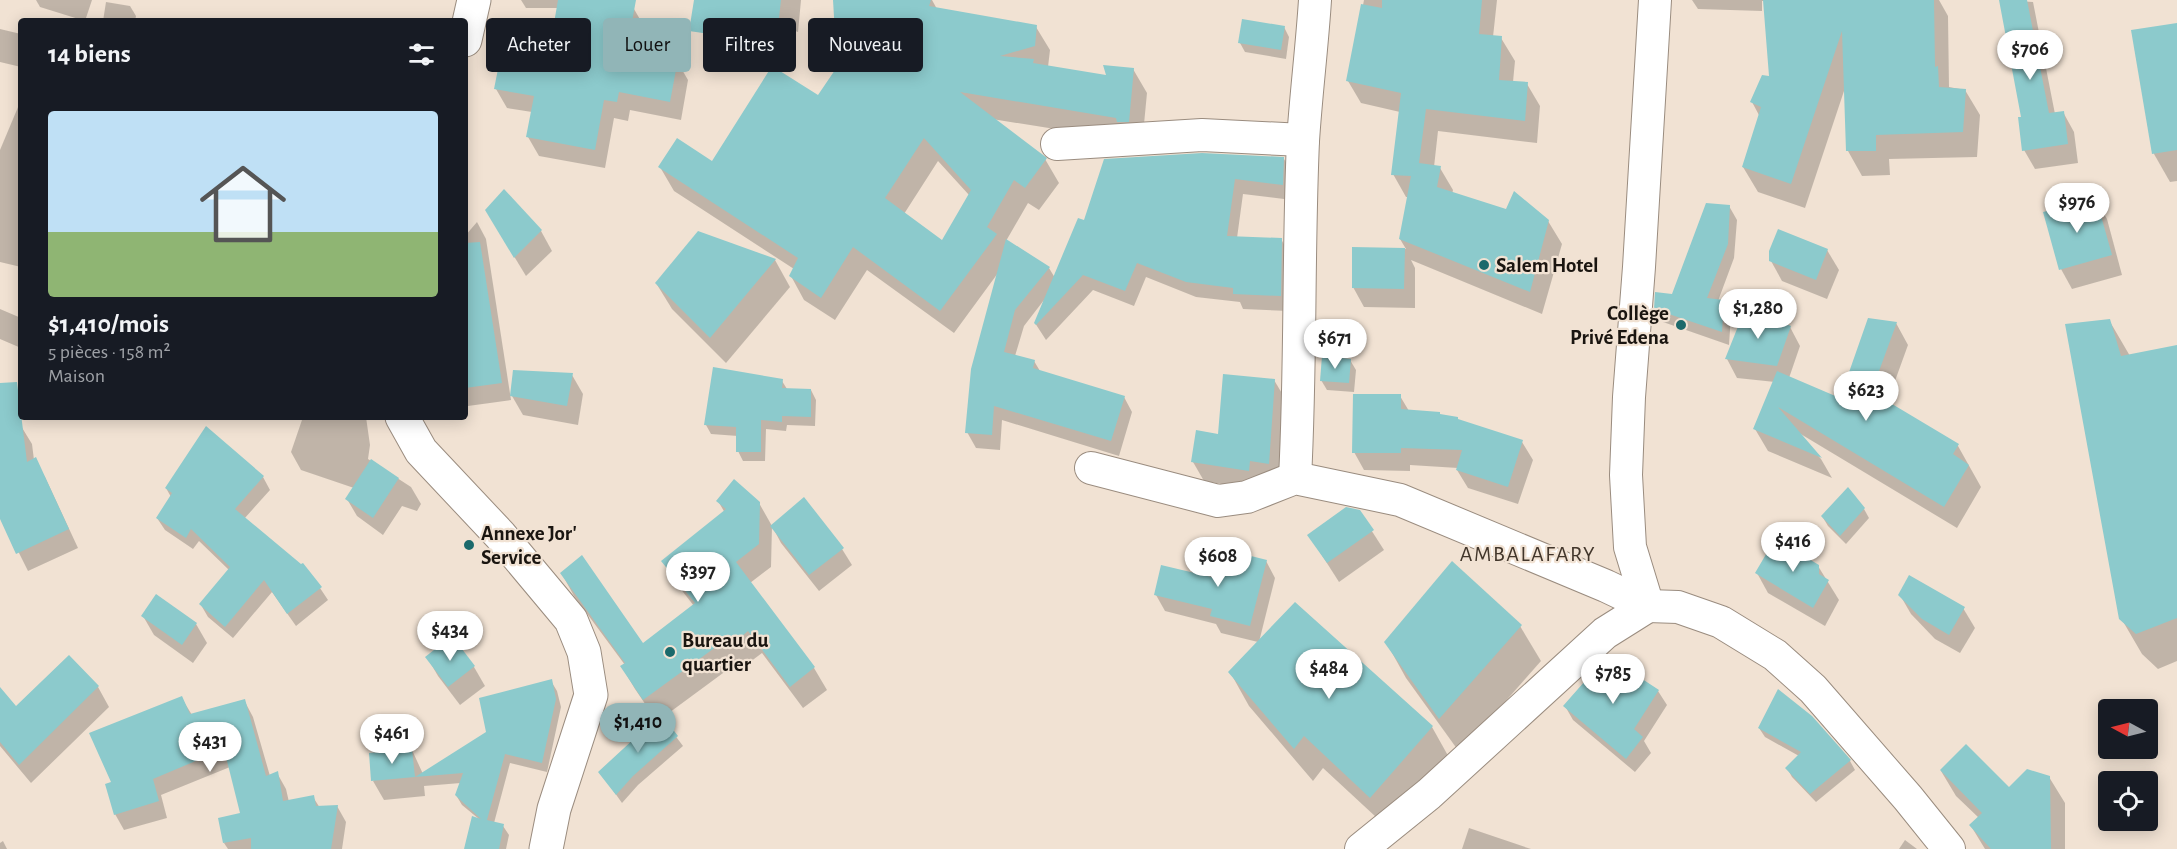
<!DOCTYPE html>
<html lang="fr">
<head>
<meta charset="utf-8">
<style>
	:root { --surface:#171b24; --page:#242831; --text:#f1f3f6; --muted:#9ea1a6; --line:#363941; --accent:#91b5b7 }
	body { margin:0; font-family:"Alegreya Sans",sans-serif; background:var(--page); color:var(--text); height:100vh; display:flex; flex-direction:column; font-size:22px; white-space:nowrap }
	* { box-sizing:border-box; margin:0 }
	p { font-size:20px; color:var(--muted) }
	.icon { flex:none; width:33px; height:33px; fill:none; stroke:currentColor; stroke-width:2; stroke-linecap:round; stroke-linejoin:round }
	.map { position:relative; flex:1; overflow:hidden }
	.panel { position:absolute; left:18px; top:18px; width:450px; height:402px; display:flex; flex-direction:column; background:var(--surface); border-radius:6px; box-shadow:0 3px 15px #0003 }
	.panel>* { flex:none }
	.banner { position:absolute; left:486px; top:18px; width:570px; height:54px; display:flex; gap:12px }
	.needle { width:39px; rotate:277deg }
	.buttons { position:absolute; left:2098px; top:699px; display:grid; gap:12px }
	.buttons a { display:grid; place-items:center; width:60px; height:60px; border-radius:6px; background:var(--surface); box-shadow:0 3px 15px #0003; font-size:30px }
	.price { position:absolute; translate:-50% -51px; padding:0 14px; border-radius:21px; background:#fff; color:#222; font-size:20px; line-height:39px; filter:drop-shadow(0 2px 3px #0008) }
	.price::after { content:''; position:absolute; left:50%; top:36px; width:18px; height:14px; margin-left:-9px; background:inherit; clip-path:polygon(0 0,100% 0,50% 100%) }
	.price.active { background:var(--accent); color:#111 }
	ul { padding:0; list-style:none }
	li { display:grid; align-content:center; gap:12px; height:318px; padding:0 30px }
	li+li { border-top:2px solid var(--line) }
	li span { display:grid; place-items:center; height:186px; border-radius:6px; color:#555 }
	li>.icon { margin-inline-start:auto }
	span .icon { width:108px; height:108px; fill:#fffc; stroke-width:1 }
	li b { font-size:26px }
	h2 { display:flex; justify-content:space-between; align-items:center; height:72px; padding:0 30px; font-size:26px }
	.pill { padding:0 21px; border-radius:6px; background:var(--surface); box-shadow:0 3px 15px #0003; font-size:21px; line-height:54px }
	.pill.active { background:var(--accent); color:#111 }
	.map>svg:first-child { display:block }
	.shadow { fill:#0003; fill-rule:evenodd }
	.building { fill:#8ccacc; fill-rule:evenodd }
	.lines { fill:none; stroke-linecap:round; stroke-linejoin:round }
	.minor-casing { stroke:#9a8c7f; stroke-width:34 }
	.tertiary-casing { stroke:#9a8c7f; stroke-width:35 }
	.minor { stroke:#fff; stroke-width:32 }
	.tertiary { stroke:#fff; stroke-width:33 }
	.poi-dot { fill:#1b696b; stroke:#f1e2d3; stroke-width:2 }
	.labels { text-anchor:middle; stroke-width:4.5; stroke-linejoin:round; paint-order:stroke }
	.poi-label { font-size:21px; font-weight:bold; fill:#1a1510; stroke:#f1e2d3; text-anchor:start }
	.neighbourhood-label { font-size:22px; letter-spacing:1.5px; fill:#42362b; stroke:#f1e2d3 }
</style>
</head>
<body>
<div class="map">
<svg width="2177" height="849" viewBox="0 0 2177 849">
	<rect width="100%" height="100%" fill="#f1e2d3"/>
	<g class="shadow">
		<polygon points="36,0 92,0 85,21 40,7"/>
		<polygon points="521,0 596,0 634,9 645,28 640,53 677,61 688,80 681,120 630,110 628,121 614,118 605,168 539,156 528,137 532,112 507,108 496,89 550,53 558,8 526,8"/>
		<polygon points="708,0 801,0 798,32"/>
		<path d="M834,0h98l5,9 99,18 14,23 -2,17 60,10 25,-8 14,24 -5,52 -12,-4 -138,-22 53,40 14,24 -20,27 -11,-7 -22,38 43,27 6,10 30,-56 199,-63 9,15 -1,26 -49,-6 -6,44 44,1 9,16 -1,56 -46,-2 -3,-7 -44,-5 -50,-20 -12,29 -41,-16 -47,50 -11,-17 9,-23 -20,26 -9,30 19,5 6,10 84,26 8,15 -13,44 -117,-36 -2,30 -24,-2 -9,-16 31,-159 -44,60 -87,-63 -32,50 -31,-20 -13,-24 3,-7 -120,-78 -14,-24 52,-4 107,-66 19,-30zM938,161l31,34 -27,47 -38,-28z"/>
		<polygon points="1364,0 1497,0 1493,37 1501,38 1515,61 1513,82 1527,84 1540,106 1537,143 1438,131 1434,167 1440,168 1453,190 1452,194 1507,211 1548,221 1562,244 1542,314 1411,260 1415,268 1415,308 1364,307 1353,287 1354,248 1406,249 1400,239 1408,197 1406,197 1393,174 1400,112 1361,103 1348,81"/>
		<polygon points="1692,0 1939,0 1948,16 1949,87 1965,90 1980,115 1977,157 1889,159 1890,175 1862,176 1848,151 1845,88 1805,208 1758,192 1743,167 1760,117 1752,102 1771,77 1764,1 1762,1 1762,11 1698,9"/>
		<polygon points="2001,0 2033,2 2055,114 2063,112 2074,132 2078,163 2035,169 2024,150 2023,118"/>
		<polygon points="106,2 130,6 136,16 135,21 103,21"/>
		<polygon points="2177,24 2177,181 2170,182 2154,154 2133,31"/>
		<polygon points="1284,27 1289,37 1286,59 1245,52 1240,43"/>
		<polygon points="0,29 21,34 21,67 0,62"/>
		<polygon points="21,100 21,267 0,262 0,150"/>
		<polygon points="504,191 541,231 552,251 526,276 498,230"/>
		<polygon points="2096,200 2107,219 2122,275 2072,289 2061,269"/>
		<polygon points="1729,206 1737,220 1734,258 1718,301 1723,302 1731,315 1729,345 1663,322 1655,308 1673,296"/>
		<polygon points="477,222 486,239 511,400 468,406 465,401 465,236"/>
		<polygon points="698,233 775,260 790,287 726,363 672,309 656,283"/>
		<polygon points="1827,250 1839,270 1827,299 1782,281 1771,261"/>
		<polygon points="0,309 21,318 21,348 0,339"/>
		<polygon points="2109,320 2130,356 2177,347 2177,661 2158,669 2142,654 2121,618"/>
		<polygon points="1896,323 1908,345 1887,403 1958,446 1981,487 1957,528 1799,433 1821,459 1832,478 1768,451 1755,429 1775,382 1737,378 1727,359 1790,327 1800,346 1789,378 1841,400"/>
		<polygon points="1350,360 1356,370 1354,392 1327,390 1321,380"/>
		<polygon points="572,375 583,394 578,425 523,415 512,396"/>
		<polygon points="1274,380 1286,400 1279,482 1259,490 1204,481 1193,462"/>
		<polygon points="782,381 787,389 811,390 816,400 815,426 787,425 786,431 766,429 765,461 743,461 738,451 738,436 711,434 706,425"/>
		<polygon points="1400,396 1409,411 1459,421 1522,442 1533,460 1518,504 1468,488 1457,470 1458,468 1410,465 1410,471 1364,470 1354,452"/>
		<polygon points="303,417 366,417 370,445 368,459 411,487 421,504 417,511 402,506 383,535 357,516 347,499 354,488 301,470 291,452"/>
		<polygon points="21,426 32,444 34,460 45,477 78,548 28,571 0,515 0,429"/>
		<polygon points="213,434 263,477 270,490 244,519 320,588 328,600 296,626 272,592 233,638 208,617 201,605 229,570 199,541 193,549 165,530 157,518 171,497 166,488"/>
		<polygon points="718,501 759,503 772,526 842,549 852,565 819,591 781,543 772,526 771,567 750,583 814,668 827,690 803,708 762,653 742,668 738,662 662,718 683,746 638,785 622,803 600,772 656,720 635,689 622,667 625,665 574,596 562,574 643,646 694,606 676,583 663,561 725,513"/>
		<polygon points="1864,509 1869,518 1846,544 1828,526 1822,516"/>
		<polygon points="1359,511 1384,550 1339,582 1309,535"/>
		<polygon points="1266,561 1275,578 1259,642 1432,727 1451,761 1390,830 1323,768 1313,781 1249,706 1230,672 1258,642 1221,633 1216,624 1165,611 1156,595 1221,581"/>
		<polygon points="1818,566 1839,600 1825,626 1768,593 1757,573"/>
		<polygon points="1900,595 1963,608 1975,628 1960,653 1935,639 1911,614"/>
		<polygon points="143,616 196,624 207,643 193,663 154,635"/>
		<polygon points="1520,626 1541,661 1460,753 1406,678 1386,642"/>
		<polygon points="68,657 98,687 109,707 31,783 0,746 0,690 16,708"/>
		<polygon points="427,657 474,667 485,686 460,705 438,676"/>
		<polygon points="551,681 557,691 561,707 547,772 510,763 494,823 503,826 509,835 506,849 465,849 479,819 462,805 456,795 461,783 424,786 425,796 384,800 373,781 412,750 423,774 488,733"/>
		<polygon points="1658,691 1667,705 1644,741 1651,753 1635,772 1573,720 1565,706"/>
		<polygon points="181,697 192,715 244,700 253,717 270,776 277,773 286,789 289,802 313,797 320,808 337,806 346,822 342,849 228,849 224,843 241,815 230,767 161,795 167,818 124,830 115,814 113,783"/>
		<polygon points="1759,728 1850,761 1855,770 1816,802 1792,777 1787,768 1799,756 1765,737"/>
		<polygon points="1941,771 2009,789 2049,777 2065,803 2065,849 1985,849 1971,826 1979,818 1956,796"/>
		<polygon points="1469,828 1531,849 1462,849"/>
		<polygon points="1905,840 1917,849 1899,849"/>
		<polygon points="3,841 7,849 0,849 0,843"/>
	</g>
	<g class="building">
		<polygon points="558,0 636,0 627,49 678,59 670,102 619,92 617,102 604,100 595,150 526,137 534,96 494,89 503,44 549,52"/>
		<polygon points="694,0 781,0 775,53 742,50 744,39 689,31"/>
		<path d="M833,0h98l-2,6 108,19 -2,21 -35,10 34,3 -1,4 73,12 -3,-10 31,3 -5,54h-12l-1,-4 -156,-26 87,66 -22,30 -11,-8 -27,47 10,7 -57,77 -87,-64 -32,51 -32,-22 9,-18 -140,-91 19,-29 35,23 60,-95 46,29 19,-28zM924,138l47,52 -29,50 -57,-42z"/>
		<polygon points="1382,0 1482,0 1479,34 1502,36 1499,80 1528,82 1525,121 1426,109 1419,163 1441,166 1437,187 1506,209 1514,191 1549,220 1530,292 1399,239 1411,176 1391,175 1401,93 1346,81 1361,4 1382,8"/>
		<polygon points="1763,0 1934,0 1935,67 1938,66 1939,87 1966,89 1963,132 1876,135 1876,151 1846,151 1842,31 1791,184 1742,167 1761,107 1750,102 1762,75 1769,76"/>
		<polygon points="1999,0 2027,0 2049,113 2064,111 2068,144 2022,151 2018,117 2021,117"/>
		<polygon points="1242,19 1285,26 1281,50 1238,43"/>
		<polygon points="2177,23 2177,150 2152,154 2131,30"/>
		<polygon points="1202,153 1284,157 1283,185 1235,179 1227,236 1282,238 1281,296 1233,294 1233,288 1186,282 1137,263 1125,291 1083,275 1036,325 1034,323 1078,218 1084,220 1104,159"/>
		<polygon points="504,189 542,230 514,258 485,210"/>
		<polygon points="2096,198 2112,255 2059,270 2043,212"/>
		<polygon points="1706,203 1730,205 1728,244 1707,298 1724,300 1722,332 1654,309 1655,292 1672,294"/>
		<polygon points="1778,229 1828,249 1816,280 1769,261 1769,251"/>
		<polygon points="698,231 776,259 710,338 655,283"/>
		<polygon points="1006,239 1050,267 1015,310 1004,352 1035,360 1033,368 1125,396 1111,441 994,406 992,435 965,433 971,369"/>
		<polygon points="480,242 502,383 465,388 465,243"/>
		<polygon points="1352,247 1405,248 1404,289 1352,288"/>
		<polygon points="1745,309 1791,326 1777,366 1725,359"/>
		<polygon points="1868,318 1897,322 1871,393 1877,395 1959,444 1953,454 1969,465 1944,507 1778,407 1822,458 1753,429 1777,371 1840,398"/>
		<polygon points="2110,319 2121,356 2177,345 2177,618 2136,634 2119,619 2065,324"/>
		<polygon points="1322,356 1351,359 1349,383 1320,381"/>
		<polygon points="713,367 783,379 782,388 811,389 811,417 782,416 782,422 761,420 761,452 736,452 736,427 704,425"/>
		<polygon points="513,370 573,373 567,406 510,396"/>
		<polygon points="1223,374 1275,379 1269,464 1250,461 1249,471 1191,462 1196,430 1218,434"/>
		<polygon points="17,382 27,462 36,457 69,529 16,554 0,519 0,383"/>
		<polygon points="1353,394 1401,394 1401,409 1440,412 1440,414 1458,417 1458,419 1523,440 1508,487 1456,470 1462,450 1401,448 1401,453 1352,453"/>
		<polygon points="206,426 264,476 235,509 301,564 303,563 322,587 287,614 264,580 225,627 199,604 230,567 191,529 186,538 156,518 172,493 165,488"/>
		<polygon points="371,459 399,478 373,518 345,499"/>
		<polygon points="734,479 760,502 759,544 736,562 815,667 790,687 748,631 729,647 724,641 643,700 620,666 625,663 560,573 582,555 643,643 695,603 661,561 726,509 716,501"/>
		<polygon points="1848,487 1865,508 1840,536 1821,516"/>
		<polygon points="804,497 844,548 809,575 770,526"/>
		<polygon points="1346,507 1360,510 1374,530 1327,563 1307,535"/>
		<polygon points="1775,539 1819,565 1819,574 1829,580 1813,608 1755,573"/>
		<polygon points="1227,550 1267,560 1250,626 1210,616 1212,609 1154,595 1161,565 1220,579"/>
		<polygon points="1452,561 1522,625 1439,719 1384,642"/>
		<polygon points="1909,575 1965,607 1949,635 1922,619 1898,595"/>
		<polygon points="156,594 197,623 182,645 141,616"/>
		<polygon points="1295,602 1433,726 1370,798 1304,736 1294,749 1228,672"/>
		<polygon points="452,636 475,666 448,687 425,657"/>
		<polygon points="69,655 99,686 19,765 0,742 0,687 16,706"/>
		<polygon points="1607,656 1659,690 1634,729 1643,737 1626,759 1563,706"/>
		<polygon points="552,679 556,699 542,763 505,754 487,820 504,824 499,849 464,849 472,816 481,819 455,795 463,773 415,777 486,732 479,698"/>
		<polygon points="1778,689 1812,716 1851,760 1810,794 1785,768 1801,752 1758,728"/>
		<polygon points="182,696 190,714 245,699 266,776 278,771 283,801 314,795 316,806 338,805 331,849 251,849 251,838 223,843 218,818 240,813 224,749 153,779 159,801 114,815 105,784 111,782 89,733"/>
		<polygon points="661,714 678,736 633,776 616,795 598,772"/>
		<polygon points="1966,744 2009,787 2027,769 2050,776 2051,849 1991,849 1969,825 1982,813 1940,770"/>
		<polygon points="412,749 415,777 371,781 369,753"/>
	</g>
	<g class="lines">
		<defs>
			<g id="minor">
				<polyline points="1057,144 1202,135 1303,140"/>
				<polyline points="1091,468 1218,501 1247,497 1295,478 1400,500 1606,586 1648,606 1678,607 1721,622 1775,655 1813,689 1908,798 1949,849"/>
				<path d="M1295,478c6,-112 3,-225 8,-337 3,-47 9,-94 12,-141"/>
				<polyline points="1648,606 1630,547 1626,475 1629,397 1639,267 1655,0"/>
				<polyline points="1361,849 1429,794 1605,633 1648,606"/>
			</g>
			<g id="tertiary">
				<polyline points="465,40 474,0"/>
				<polyline points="402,417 421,451 500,535 571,620 584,652 591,695 554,809 546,849"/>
			</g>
		</defs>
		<use href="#minor" class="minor-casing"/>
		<use href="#tertiary" class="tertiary-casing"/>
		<use href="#minor" class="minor"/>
		<use href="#tertiary" class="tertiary"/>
	</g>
	<g class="poi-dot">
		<circle cx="1484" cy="265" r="6"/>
		<circle cx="1681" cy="325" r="6"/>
		<circle cx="469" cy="545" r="6"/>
		<circle cx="670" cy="652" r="6"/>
	</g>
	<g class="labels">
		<g class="poi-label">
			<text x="1496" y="272">Salem Hotel</text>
			<text x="1669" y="320" text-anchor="end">Collège<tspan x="1669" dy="24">Privé Edena</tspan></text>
			<text x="481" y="540">Annexe Jor'<tspan x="481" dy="24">Service</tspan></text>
			<text x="682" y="647">Bureau du<tspan x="682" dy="24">quartier</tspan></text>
		</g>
		<g class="neighbourhood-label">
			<text x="1528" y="561">AMBALAFARY</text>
		</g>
	</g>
</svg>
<div class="buttons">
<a><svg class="needle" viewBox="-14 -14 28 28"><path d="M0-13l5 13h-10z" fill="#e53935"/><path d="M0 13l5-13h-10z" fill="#9ea1a6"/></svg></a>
<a><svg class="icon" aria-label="locate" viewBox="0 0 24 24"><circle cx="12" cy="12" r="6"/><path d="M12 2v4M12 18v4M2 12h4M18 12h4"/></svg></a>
</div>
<b class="price" style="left:2030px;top:81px">$706</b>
<b class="price" style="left:2077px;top:234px">$976</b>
<b class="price" style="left:1758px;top:340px">$1,280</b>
<b class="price" style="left:1335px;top:370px">$671</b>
<b class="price" style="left:1866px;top:422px">$623</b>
<b class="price" style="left:1793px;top:573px">$416</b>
<b class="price" style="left:1218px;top:588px">$608</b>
<b class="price" style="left:698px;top:603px">$397</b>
<b class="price" style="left:450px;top:662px">$434</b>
<b class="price" style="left:1329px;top:700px">$484</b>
<b class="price" style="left:1613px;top:705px">$785</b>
<b class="price active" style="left:638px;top:754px">$1,410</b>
<b class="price" style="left:392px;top:765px">$461</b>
<b class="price" style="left:210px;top:773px">$431</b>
<div class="banner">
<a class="pill">Acheter</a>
<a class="pill active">Louer</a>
<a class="pill">Filtres</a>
<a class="pill">Nouveau</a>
</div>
<section class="panel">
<h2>14 biens<svg class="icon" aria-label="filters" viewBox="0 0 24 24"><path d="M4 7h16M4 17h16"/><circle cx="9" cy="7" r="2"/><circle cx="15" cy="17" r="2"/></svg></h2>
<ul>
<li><span style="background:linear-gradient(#bfe0f5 65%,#8fb573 0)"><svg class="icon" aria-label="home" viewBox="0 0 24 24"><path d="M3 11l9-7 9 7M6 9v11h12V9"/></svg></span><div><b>$1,410/mois</b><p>5 pièces · 158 m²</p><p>Maison</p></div></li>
</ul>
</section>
</div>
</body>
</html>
